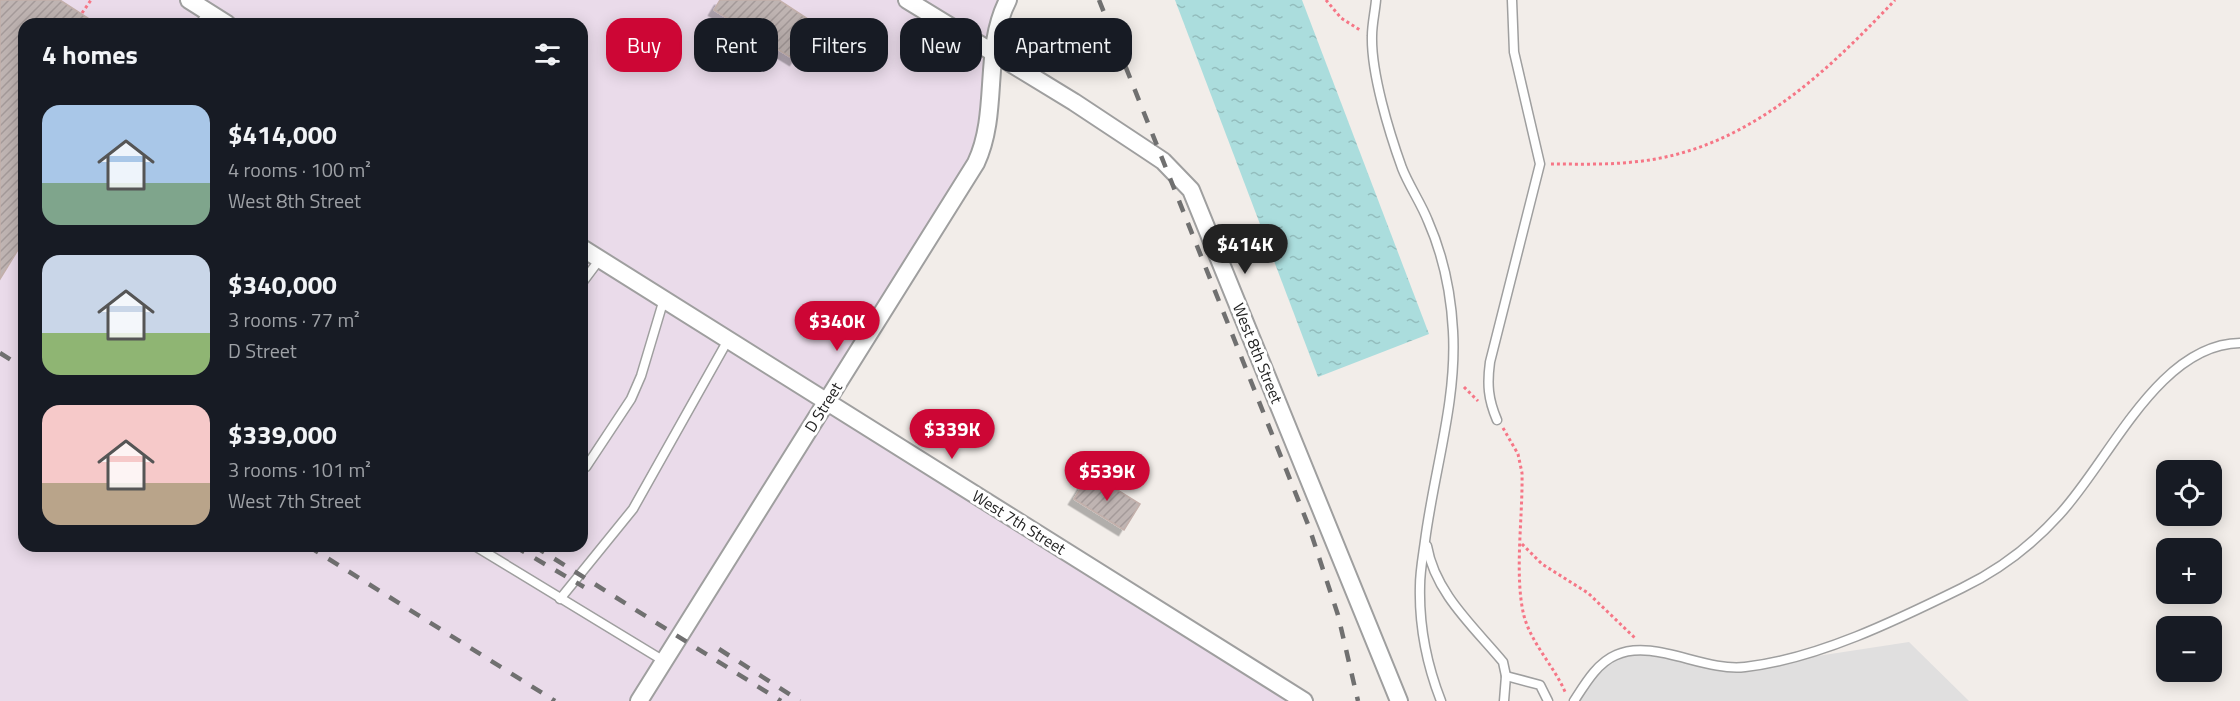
<!DOCTYPE html>
<html lang="en">
<head>
<meta charset="utf-8">
<style>
	:root { --surface:#171b24; --page:#20242c; --text:#f1f3f6; --muted:#9ea1a6; --accent:#cd0635 }
	body { margin:0; font-family:"Titillium Web",sans-serif; background:var(--page); color:var(--text); height:100vh; display:flex; flex-direction:column; font-size:22px; white-space:nowrap }
	* { box-sizing:border-box; margin:0 }
	p { font-size:20px; color:var(--muted) }
	.icon { flex:none; width:33px; height:33px; fill:none; stroke:currentColor; stroke-width:2; stroke-linecap:round; stroke-linejoin:round }
	.map { position:relative; flex:1; overflow:hidden }
	.side { position:absolute; left:18px; top:18px; width:570px; height:534px; display:flex; flex-direction:column; background:var(--surface); border-radius:18px; box-shadow:0 3px 15px #0003 }
	.side>* { flex:none }
	.guide { position:absolute; left:606px; top:18px; width:570px; height:54px; display:flex; gap:12px }
	.tools { position:absolute; left:2156px; top:460px; display:grid; gap:12px }
	.tools a { display:grid; place-items:center; width:66px; height:66px; border-radius:12px; background:var(--surface); box-shadow:0 3px 15px #0003; font-size:30px }
	.price { position:absolute; translate:-50% -51px; padding:0 14px; border-radius:21px; background:var(--accent); color:#fff; font-size:20px; line-height:39px; filter:drop-shadow(0 2px 3px #0008) }
	.price::after { content:''; position:absolute; left:50%; top:36px; width:18px; height:14px; margin-left:-9px; background:inherit; clip-path:polygon(0 0,100% 0,50% 100%) }
	.price.current { background:#222; color:#fff }
	ul { padding:0; list-style:none }
	li { display:flex; align-items:center; gap:18px; height:150px; padding:0 24px }
	li span { display:grid; place-items:center; flex:none; width:168px; height:120px; border-radius:18px; color:#555 }
	li>.icon { margin-inline-start:auto }
	span .icon { width:72px; height:72px; fill:#fffc; stroke-width:1 }
	li b { font-size:26px }
	h2 { display:flex; justify-content:space-between; align-items:center; height:72px; padding:0 24px; font-size:26px }
	.chip { padding:0 21px; border-radius:18px; background:var(--surface); box-shadow:0 3px 15px #0003; font-size:21px; line-height:54px }
	.chip.current { background:var(--accent); color:#fff }
	.map>svg:first-child { display:block }
	.residential { fill:#e0dfdf }
	.industrial { fill:#eadbea; fill-rule:evenodd }
	.water { fill:url(#water-ripples) }
	.building { fill:url(#building-hatch); stroke:#c3b0ab; stroke-width:1.5; filter:url(#shadow) }
	.lines { fill:none; stroke-linecap:round; stroke-linejoin:round }
	.lane-casing { stroke:#9f9f9f; stroke-width:11 }
	.street-casing { stroke:#9f9f9f; stroke-width:20 }
	.path { stroke:#f67686; stroke-width:3; stroke-dasharray:3 3; stroke-linecap:butt }
	.lane { stroke:#fff; stroke-width:8 }
	.street { stroke:#fff; stroke-width:16 }
	.rail { stroke:#707070; stroke-width:4.5; stroke-dasharray:12 12; stroke-linecap:butt }
	.labels { text-anchor:middle; stroke-width:6; stroke-linejoin:round; paint-order:stroke }
	.street-label { font-size:16px; fill:#222; stroke:#fff }
</style>
</head>
<body>
<div class="map">
<svg width="2240" height="701" viewBox="0 0 2240 701">
	<defs>
		<pattern id="water-ripples" width="26" height="14" patternUnits="userSpaceOnUse" patternTransform="scale(1.5)"><rect width="26" height="14" fill="#abdddd"/><path d="M2 4q2-2 4 0t4 0M15 11q2-2 4 0t4 0" fill="none" stroke="#93bdbd"/></pattern>
		<pattern id="building-hatch" width="6" height="6" patternUnits="userSpaceOnUse" patternTransform="scale(1.5)"><rect width="6" height="6" fill="#bfb4b2"/><path d="M-1 1l2-2M0 6l6-6M5 7l2-2" fill="none" stroke="#a49a99"/></pattern>
		<filter id="shadow"><feDropShadow dx="-5.5" dy="5.5" stdDeviation="0" flood-color="#0004"/></filter>
	</defs>
	<rect width="100%" height="100%" fill="#f2ede9"/>
	<polygon class="residential" points="1909,642 1969,701 1576,701 1616,654 1670,655 1746,667"/>
	<path class="industrial" d="M0,0h1015l-21,55 -10,90 -157,257 477,299h-1304zM24,24h558v522h-558z"/>
	<polygon class="water" points="1175,0 1302,0 1429,334 1318,377"/>
	<g class="building">
		<polygon points="0,0 60,0 97,24 24,24 24,240 0,279"/>
		<polygon points="720,0 779,0 817,25 795,60 714,10"/>
		<polygon points="1090,473 1140,504 1124,530 1074,499"/>
	</g>
	<g class="lines">
		<defs>
			<g id="lane">
				<path d="M1376,0c-1,12 -4,24 -4,36 -1,37 17,96 30,132 7,18 19,35 26,53 15,34 23,72 25,110 4,70 -19,140 -28,210 -2,15 -5,30 -5,45 -1,38 7,79 21,115"/>
				<polyline points="200,24 208,12"/>
				<polyline points="582,283 600,259"/>
				<path d="M1497,420c-9,-21 -10,-36 -7,-58l50,-198 -26,-112 -2,-52"/>
				<polyline points="586,467 631,399 641,376 664,299"/>
				<polyline points="475,546 664,661"/>
				<path d="M1427,546c8,47 47,81 76,116l3,14 -2,25"/>
				<polyline points="560,599 633,509 728,340"/>
				<polyline points="1506,676 1540,685 1548,701"/>
				<path d="M1574,701c11,-17 23,-38 42,-46 37,-17 88,17 129,12 72,-8 152,-47 217,-79 37,-18 69,-42 97,-73 50,-53 99,-171 181,-172"/>
			</g>
			<g id="street">
				<polyline points="189,0 227,24"/>
				<polyline points="907,0 1074,102 1142,147 1163,161 1191,190 1399,701"/>
				<polyline points="582,248 1304,701"/>
				<path d="M639,701l337,-538c24,-51 6,-113 32,-163"/>
			</g>
		</defs>
		<use href="#lane" class="lane-casing"/>
		<use href="#street" class="street-casing"/>
		<g class="path">
			<polyline points="1326,0 1341,18 1360,30"/>
			<polyline points="82,13 91,0"/>
			<path d="M1551,164c27,0 55,1 82,-2 110,-10 190,-86 262,-162"/>
			<polyline points="1464,387 1478,401"/>
			<path d="M1503,428l15,26 4,19c1,43 -8,103 2,143 8,29 31,51 42,78"/>
			<polyline points="1522,544 1542,564 1588,593 1636,639"/>
		</g>
		<use href="#lane" class="lane"/>
		<use href="#street" class="street"/>
		<g class="rail">
			<polyline points="1099,0 1309,527 1338,615 1358,701"/>
			<polyline points="0,353 24,368"/>
			<polyline points="308,546 555,701"/>
			<polyline points="514,546 584,587"/>
			<polyline points="534,546 781,701"/>
			<polyline points="719,649 800,701"/>
		</g>
	</g>
	<g class="labels">
		<g class="street-label">
			<text transform="translate(1258 353) rotate(68)" y="6">West 8th Street</text>
			<text transform="translate(823 407) rotate(-58)" y="6">D Street</text>
			<text transform="translate(1019 522) rotate(32)" y="6">West 7th Street</text>
		</g>
	</g>
</svg>
<div class="tools">
<a><svg class="icon" aria-label="locate" viewBox="0 0 24 24"><circle cx="12" cy="12" r="6"/><path d="M12 2v4M12 18v4M2 12h4M18 12h4"/></svg></a>
<a>+</a>
<a>−</a>
</div>
<b class="price current" style="left:1245px;top:275px">$414K</b>
<b class="price" style="left:837px;top:352px">$340K</b>
<b class="price" style="left:952px;top:460px">$339K</b>
<b class="price" style="left:1107px;top:502px">$539K</b>
<div class="guide">
<a class="chip current">Buy</a>
<a class="chip">Rent</a>
<a class="chip">Filters</a>
<a class="chip">New</a>
<a class="chip">Apartment</a>
</div>
<section class="side">
<h2>4 homes<svg class="icon" aria-label="filters" viewBox="0 0 24 24"><path d="M4 7h16M4 17h16"/><circle cx="9" cy="7" r="2"/><circle cx="15" cy="17" r="2"/></svg></h2>
<ul>
<li><span style="background:linear-gradient(#a9c7e8 65%,#7fa58c 0)"><svg class="icon" aria-label="home" viewBox="0 0 24 24"><path d="M3 11l9-7 9 7M6 9v11h12V9"/></svg></span><div><b>$414,000</b><p>4 rooms · 100 m²</p><p>West 8th Street</p></div></li>
<li><span style="background:linear-gradient(#c9d6e8 65%,#8fb573 0)"><svg class="icon" aria-label="home" viewBox="0 0 24 24"><path d="M3 11l9-7 9 7M6 9v11h12V9"/></svg></span><div><b>$340,000</b><p>3 rooms · 77 m²</p><p>D Street</p></div></li>
<li><span style="background:linear-gradient(#f6c9c9 65%,#b9a48a 0)"><svg class="icon" aria-label="home" viewBox="0 0 24 24"><path d="M3 11l9-7 9 7M6 9v11h12V9"/></svg></span><div><b>$339,000</b><p>3 rooms · 101 m²</p><p>West 7th Street</p></div></li>
</ul>
</section>
</div>
</body>
</html>
